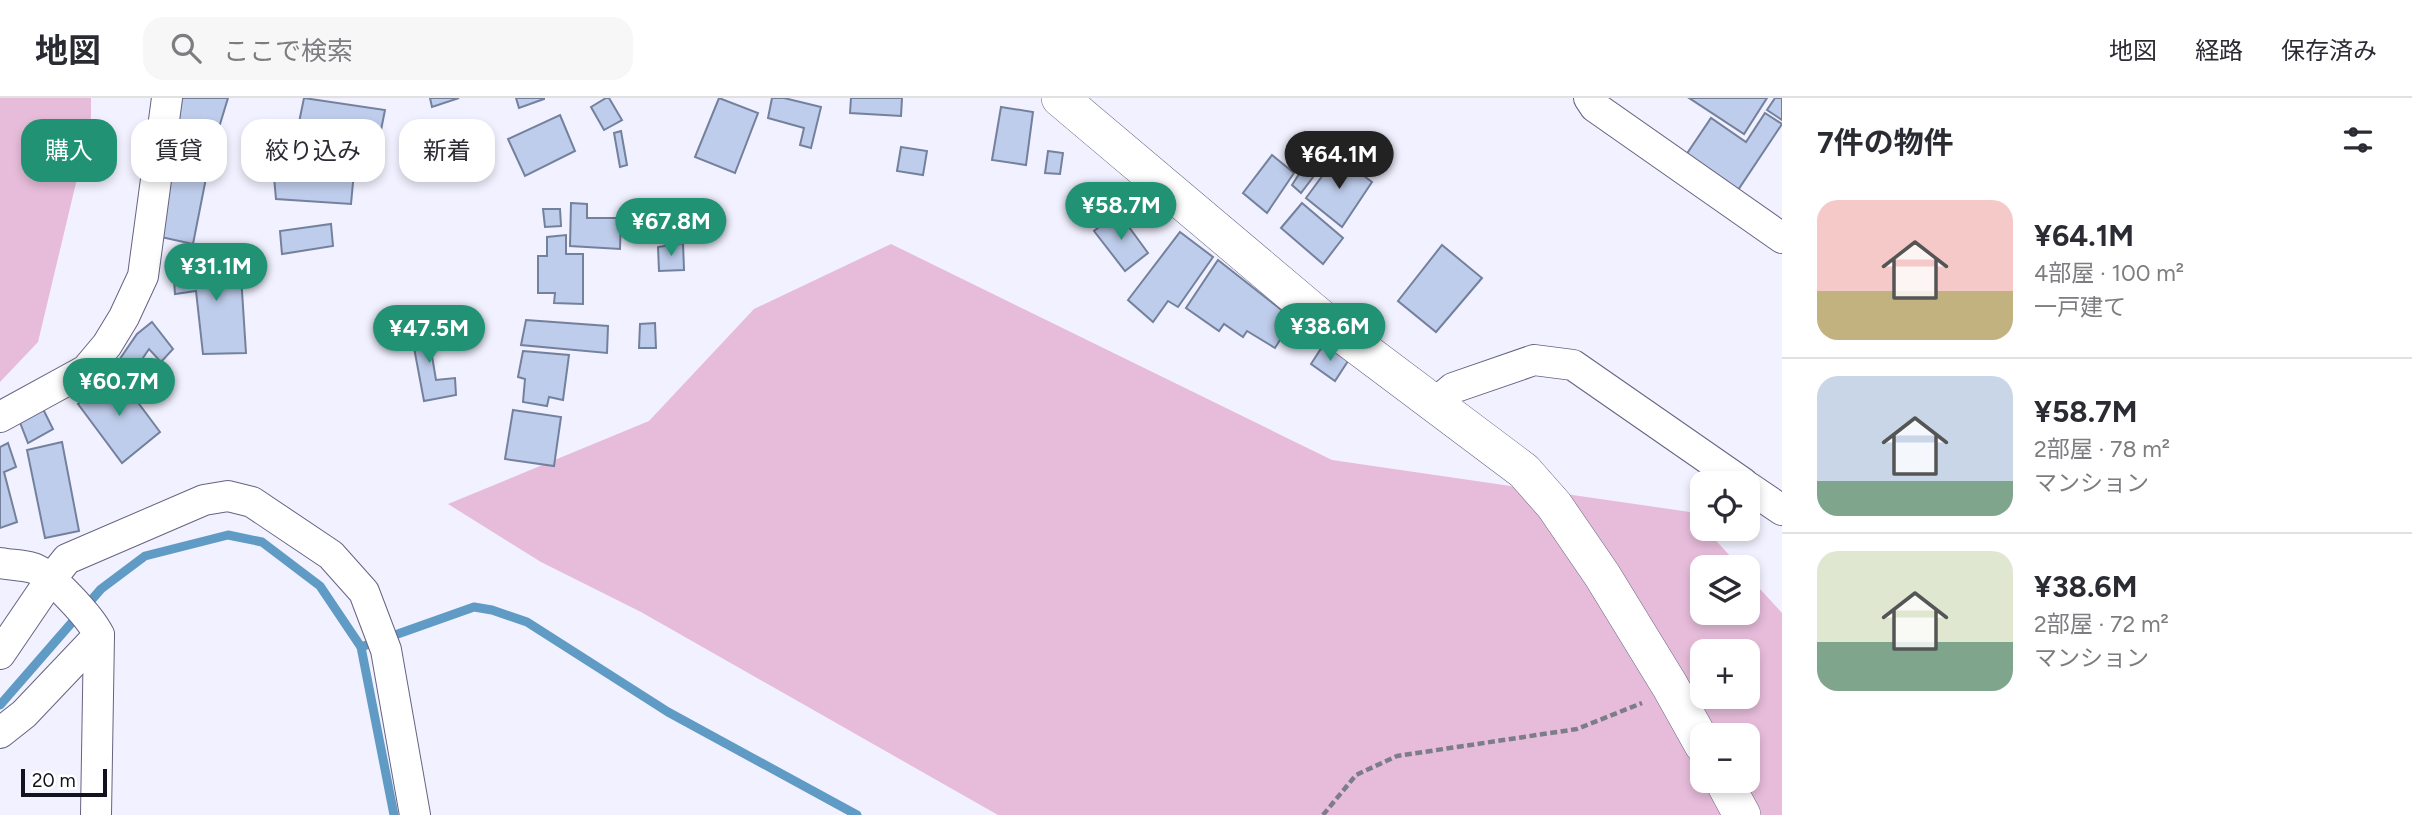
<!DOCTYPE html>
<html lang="ja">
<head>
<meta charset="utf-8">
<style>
	:root { --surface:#fff; --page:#f7f7f7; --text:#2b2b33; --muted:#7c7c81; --line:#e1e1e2; --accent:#229274 }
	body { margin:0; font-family:Figtree,"Noto Sans JP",sans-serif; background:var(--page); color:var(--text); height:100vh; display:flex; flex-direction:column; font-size:26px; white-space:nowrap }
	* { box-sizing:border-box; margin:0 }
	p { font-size:23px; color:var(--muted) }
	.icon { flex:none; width:38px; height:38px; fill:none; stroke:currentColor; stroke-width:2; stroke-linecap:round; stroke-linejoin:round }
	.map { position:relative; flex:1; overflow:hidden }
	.drawer { display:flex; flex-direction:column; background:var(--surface); width:630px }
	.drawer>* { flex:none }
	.top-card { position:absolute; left:21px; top:21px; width:665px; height:63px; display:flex; gap:14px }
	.fabs { position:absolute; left:1690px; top:373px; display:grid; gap:14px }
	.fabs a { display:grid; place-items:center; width:70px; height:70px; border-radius:14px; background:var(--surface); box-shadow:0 4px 10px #0003; font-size:35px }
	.scale { position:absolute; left:21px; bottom:18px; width:86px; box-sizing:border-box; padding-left:7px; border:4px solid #13121e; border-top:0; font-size:19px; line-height:24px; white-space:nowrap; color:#13121e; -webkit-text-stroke:5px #fff; paint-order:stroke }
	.price { position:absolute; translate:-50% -60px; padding:0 16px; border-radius:24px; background:var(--accent); color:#fff; font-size:23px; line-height:46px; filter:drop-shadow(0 2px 4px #0008) }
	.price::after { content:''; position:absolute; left:50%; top:42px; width:21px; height:16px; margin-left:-10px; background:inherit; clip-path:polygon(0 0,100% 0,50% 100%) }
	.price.active { background:#222; color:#fff }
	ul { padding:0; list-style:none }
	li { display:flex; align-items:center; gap:21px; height:175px; padding:0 35px }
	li+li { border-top:2px solid var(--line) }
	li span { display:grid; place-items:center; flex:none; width:196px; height:140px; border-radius:21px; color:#555 }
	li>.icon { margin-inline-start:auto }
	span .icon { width:84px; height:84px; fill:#fffc; stroke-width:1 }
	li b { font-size:30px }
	h2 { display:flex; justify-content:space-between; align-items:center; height:84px; padding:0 35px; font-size:30px }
	.tag { padding:0 24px; border-radius:21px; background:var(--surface); box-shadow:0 4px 10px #0003; font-size:24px; line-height:63px }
	.tag.active { background:var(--accent); color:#fff }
	header { display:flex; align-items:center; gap:42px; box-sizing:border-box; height:98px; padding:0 35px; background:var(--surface); border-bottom:2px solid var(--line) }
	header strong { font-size:33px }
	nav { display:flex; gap:38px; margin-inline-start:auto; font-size:24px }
	.search { width:490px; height:63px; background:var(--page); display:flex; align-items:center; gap:18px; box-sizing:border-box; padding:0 24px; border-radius:21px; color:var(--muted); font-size:26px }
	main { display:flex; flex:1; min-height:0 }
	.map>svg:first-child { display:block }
	.green { fill:#e6bcda; fill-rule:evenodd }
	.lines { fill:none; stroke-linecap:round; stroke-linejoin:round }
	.stream { stroke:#609bc5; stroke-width:9 }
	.building { fill:#becdeb; stroke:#74819d; stroke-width:2 }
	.minor-casing { stroke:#666380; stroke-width:32 }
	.tertiary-casing { stroke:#666380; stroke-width:38 }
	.path { stroke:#7d7d8a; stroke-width:4.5; stroke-dasharray:7 3.5; stroke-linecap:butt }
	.minor { stroke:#fff; stroke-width:30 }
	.tertiary { stroke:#fff; stroke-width:37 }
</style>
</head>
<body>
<header>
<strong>地図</strong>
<div class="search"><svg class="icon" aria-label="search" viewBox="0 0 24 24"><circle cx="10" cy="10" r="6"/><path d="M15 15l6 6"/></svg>ここで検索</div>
<nav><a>地図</a><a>経路</a><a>保存済み</a></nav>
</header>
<main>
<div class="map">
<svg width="1782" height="717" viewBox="0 0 1782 717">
	<rect width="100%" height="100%" fill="#f1f1ff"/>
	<g class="green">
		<polygon points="0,0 91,0 91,22 38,244 0,284"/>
		<path d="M891,146l441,216 358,52 50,55h-37v45h45v-36l34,37v202h-784l-357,-203 -100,-50 -93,-58 201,-83 105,-112zM1703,553h45v45h-45zM1703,637h45v45h-45z"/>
	</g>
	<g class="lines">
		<g class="stream">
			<polyline points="361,549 474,509 492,512 527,524 668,614 857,717"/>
			<polyline points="0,607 101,491 145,458 228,437 262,444 320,488 361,549 394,717"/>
		</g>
	</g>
	<g class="building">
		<polygon points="178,0 228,0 217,36 172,20"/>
		<polygon points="304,0 385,12 378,47 297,34"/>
		<polygon points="430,0 459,0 432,9"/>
		<polygon points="516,0 544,0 544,1 519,10"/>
		<polygon points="606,0 609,0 622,22 604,32 591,9"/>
		<polygon points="719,0 758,15 735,75 695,59"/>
		<polygon points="772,0 784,0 821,9 811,50 800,47 804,30 768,20"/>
		<polygon points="851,0 902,0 901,18 850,15"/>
		<polygon points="1689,0 1767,0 1744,36"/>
		<polygon points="1775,0 1782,0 1782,22 1767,12"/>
		<polygon points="1001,9 1033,14 1026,67 992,62"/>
		<polygon points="1765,15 1782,26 1738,92 1686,57 1711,20 1746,44"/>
		<polygon points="560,17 575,53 525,78 508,41"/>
		<polygon points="621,33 627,67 620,69 614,35"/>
		<polygon points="1305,34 1332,54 1301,95 1292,87 1301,73 1287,61"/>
		<polygon points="271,46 356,52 351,106 276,101"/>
		<polygon points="901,49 927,53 923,77 897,73"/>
		<polygon points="1048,53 1063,55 1060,76 1045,75"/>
		<polygon points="173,56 193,60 190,77 206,80 193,146 161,139"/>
		<polygon points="1272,57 1294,75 1267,115 1243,95"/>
		<polygon points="1337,58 1372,84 1342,129 1306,100"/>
		<polygon points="571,105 587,106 587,120 621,120 620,151 570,148"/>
		<polygon points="1302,105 1343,140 1323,166 1281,130"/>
		<polygon points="543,111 560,111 561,128 545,129"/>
		<polygon points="1118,114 1148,155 1125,173 1094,133"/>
		<polygon points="331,126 333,148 282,156 280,133"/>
		<polygon points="1180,134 1213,159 1178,209 1168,203 1153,224 1128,202"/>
		<polygon points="566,137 566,156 583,156 583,206 554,205 555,195 538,195 538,158 547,158 547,139"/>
		<polygon points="683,145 684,172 659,173 658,149"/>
		<polygon points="1442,147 1482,180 1436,234 1398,203"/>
		<polygon points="240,162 246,255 203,256 196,193 175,196 173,167"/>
		<polygon points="1218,162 1293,221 1275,250 1247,233 1243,239 1224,226 1219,233 1186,210"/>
		<polygon points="426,222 436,282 455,280 456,297 424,303 409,223"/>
		<polygon points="526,222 608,228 607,255 521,247"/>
		<polygon points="152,224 173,251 161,264 149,251 130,279 115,268 137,236"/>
		<polygon points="655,225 656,250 639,250 640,226"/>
		<polygon points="1324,246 1348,263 1335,283 1311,266"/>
		<polygon points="523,253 569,257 563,302 549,299 547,308 523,304 525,281 518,279"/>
		<polygon points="116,275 160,334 122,365 78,306"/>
		<polygon points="42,309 53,331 28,345 19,322"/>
		<polygon points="513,312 561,319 554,368 505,361"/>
		<polygon points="62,344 79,433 45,440 27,352"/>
		<polygon points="8,345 16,369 4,374 17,424 0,430 0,349"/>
	</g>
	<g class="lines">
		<defs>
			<g id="minor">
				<polyline points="1589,0 1595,9 1782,140"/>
				<polyline points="1435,305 1453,290 1534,262 1573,267 1743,385"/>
				<polyline points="0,319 86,272 107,247 124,219 143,178 167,0"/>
				<polyline points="1748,389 1782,412"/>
				<path d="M0,465c11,2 23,2 33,5 18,6 58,50 66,67l-3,180"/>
				<polyline points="0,556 51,481 67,461 204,402 228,398 252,404 331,457 364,494 386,552 415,717"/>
				<polyline points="0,635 24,616 99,537"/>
			</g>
			<g id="tertiary">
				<polyline points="1060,0 1323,222 1524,373 1554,407 1602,477 1670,588 1703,647"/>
				<polyline points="1723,682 1742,717"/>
			</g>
		</defs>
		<use href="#minor" class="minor-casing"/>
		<use href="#tertiary" class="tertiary-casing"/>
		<polyline class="path" points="1323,717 1356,677 1397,658 1577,631 1642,605"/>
		<use href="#minor" class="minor"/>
		<use href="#tertiary" class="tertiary"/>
	</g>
</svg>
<div class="fabs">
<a><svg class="icon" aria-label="locate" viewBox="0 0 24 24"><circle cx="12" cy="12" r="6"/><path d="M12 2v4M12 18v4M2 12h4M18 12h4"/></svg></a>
<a><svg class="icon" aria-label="layers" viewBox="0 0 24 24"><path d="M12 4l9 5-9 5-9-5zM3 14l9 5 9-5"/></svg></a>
<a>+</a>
<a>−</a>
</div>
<div class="scale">20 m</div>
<b class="price active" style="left:1339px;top:93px">¥64.1M</b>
<b class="price" style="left:1121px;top:144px">¥58.7M</b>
<b class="price" style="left:671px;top:160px">¥67.8M</b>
<b class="price" style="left:216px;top:205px">¥31.1M</b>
<b class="price" style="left:1330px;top:265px">¥38.6M</b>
<b class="price" style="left:429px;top:267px">¥47.5M</b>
<b class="price" style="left:119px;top:320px">¥60.7M</b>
<div class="top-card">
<a class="tag active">購入</a>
<a class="tag">賃貸</a>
<a class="tag">絞り込み</a>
<a class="tag">新着</a>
</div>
</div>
<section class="drawer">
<h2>7件の物件<svg class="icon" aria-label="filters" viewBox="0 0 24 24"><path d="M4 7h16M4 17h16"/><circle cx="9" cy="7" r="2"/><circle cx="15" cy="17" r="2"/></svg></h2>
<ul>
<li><span style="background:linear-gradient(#f6c9c9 65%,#c2b280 0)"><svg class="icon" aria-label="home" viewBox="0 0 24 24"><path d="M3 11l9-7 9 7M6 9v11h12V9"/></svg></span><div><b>¥64.1M</b><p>4部屋 · 100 m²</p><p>一戸建て</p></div></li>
<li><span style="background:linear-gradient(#c9d6e8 75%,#7fa58c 0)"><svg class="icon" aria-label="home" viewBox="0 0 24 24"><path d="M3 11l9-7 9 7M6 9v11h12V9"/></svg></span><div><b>¥58.7M</b><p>2部屋 · 78 m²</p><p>マンション</p></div></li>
<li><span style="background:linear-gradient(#dfe7d0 65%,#7fa58c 0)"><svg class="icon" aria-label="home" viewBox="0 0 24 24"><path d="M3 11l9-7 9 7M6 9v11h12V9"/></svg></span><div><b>¥38.6M</b><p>2部屋 · 72 m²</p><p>マンション</p></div></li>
</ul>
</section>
</main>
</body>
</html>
